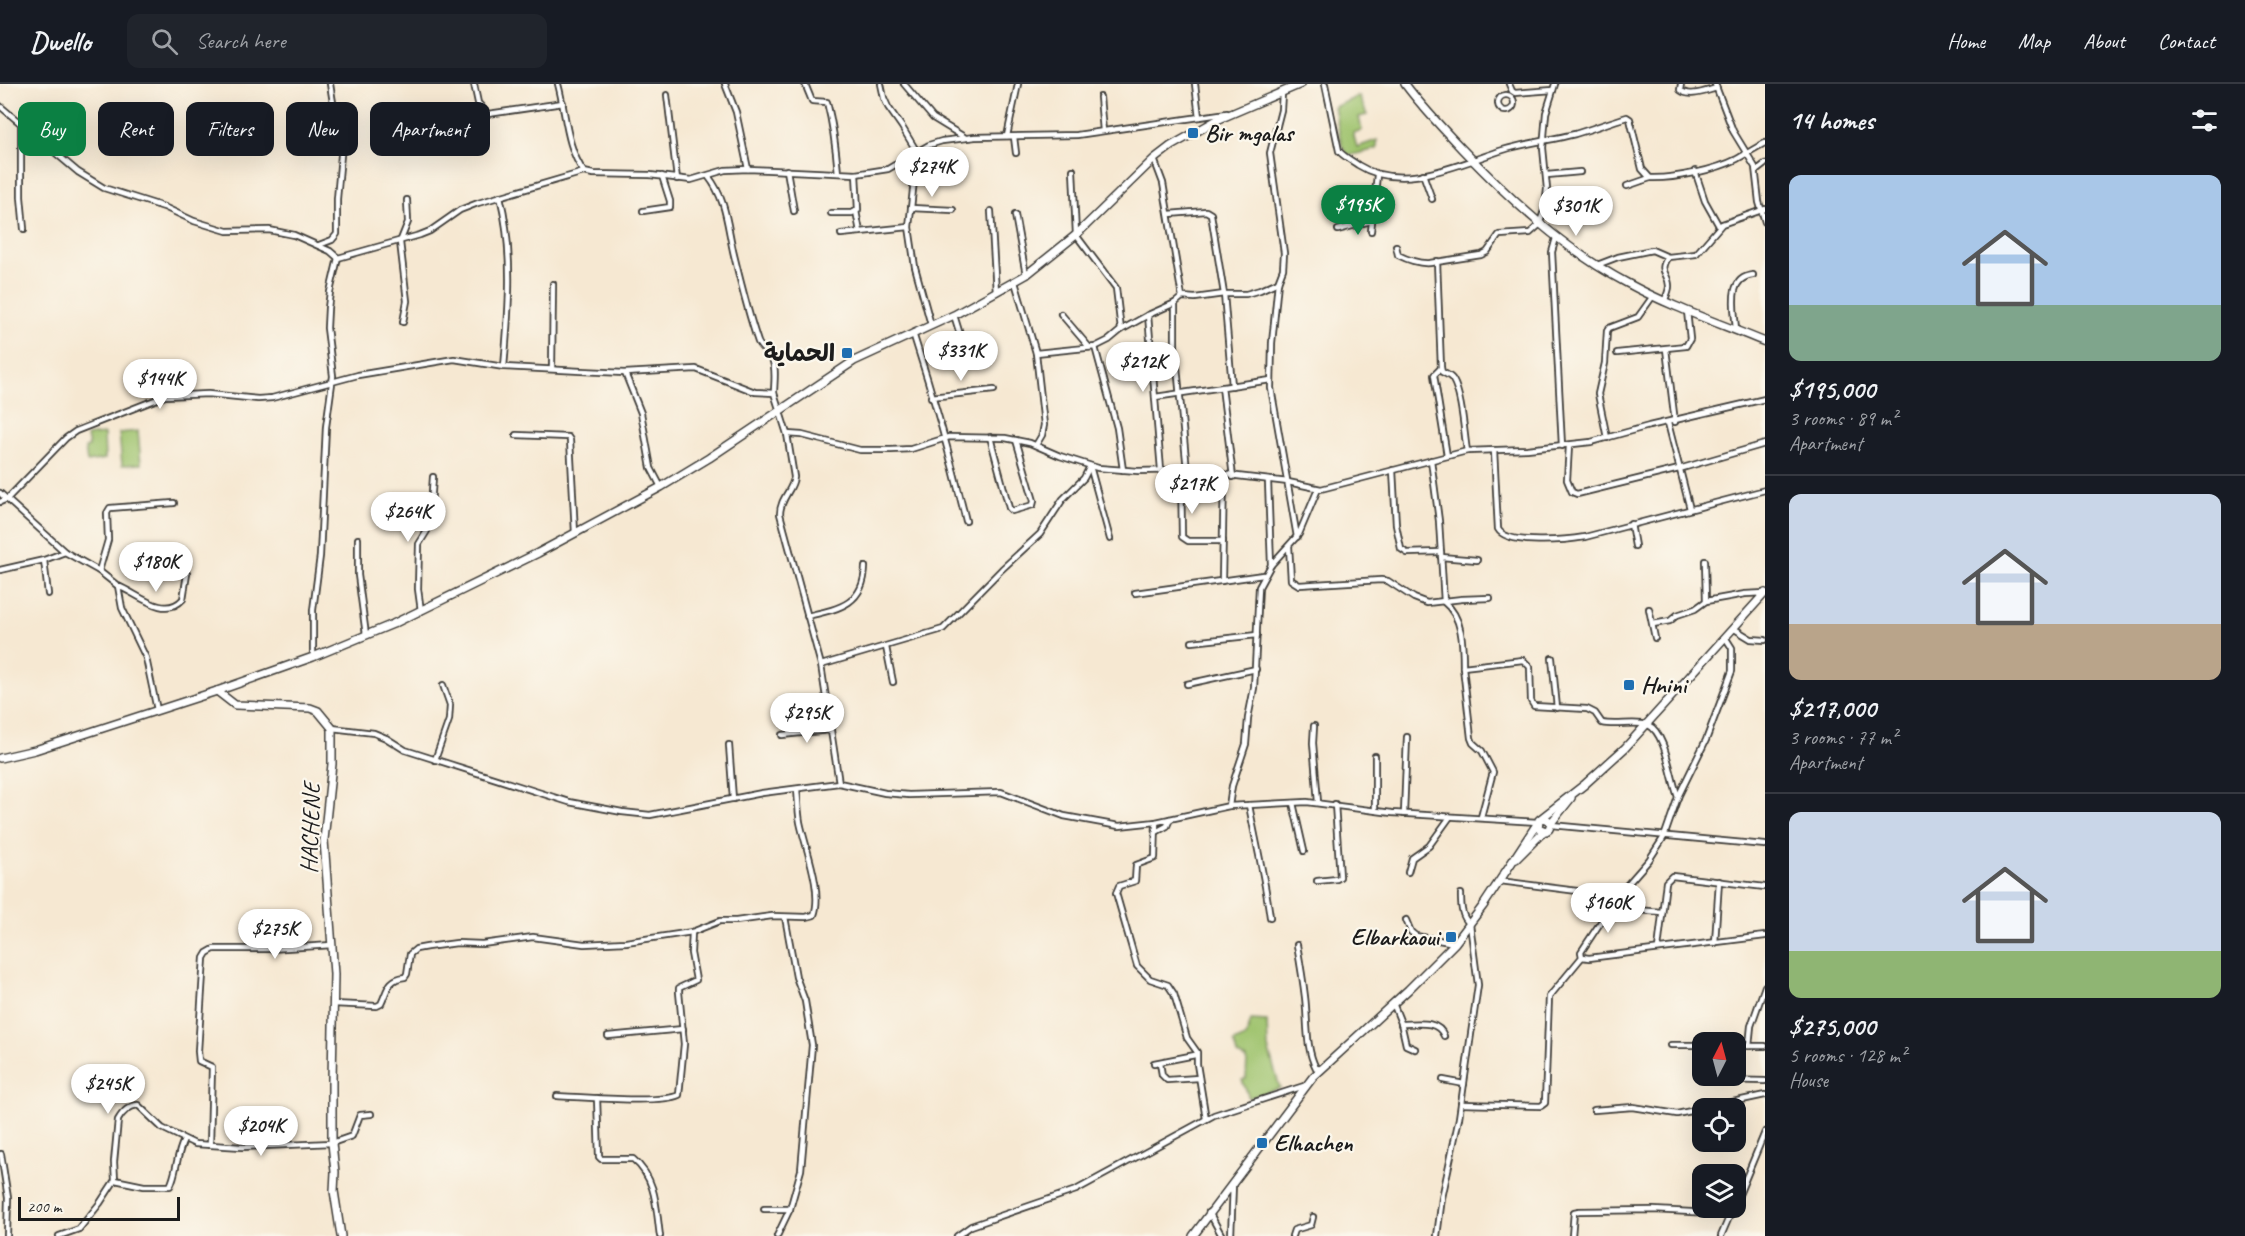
<!DOCTYPE html>
<html lang="en">
<head>
<meta charset="utf-8">
<style>
	:root { --surface:#171b24; --page:#20242c; --text:#f1f3f6; --muted:#9ea1a6; --line:#363941; --accent:#0b8043 }
	body { margin:0; font-family:Caveat,"Playpen Sans Arabic",sans-serif; background:var(--page); color:var(--text); height:100vh; display:flex; flex-direction:column; font-size:22px; white-space:nowrap }
	* { box-sizing:border-box; margin:0 }
	p { font-size:20px; color:var(--muted) }
	.icon { flex:none; width:33px; height:33px; fill:none; stroke:currentColor; stroke-width:2; stroke-linecap:round; stroke-linejoin:round }
	.map { position:relative; flex:1; overflow:hidden }
	.side { display:flex; flex-direction:column; background:var(--surface); width:480px }
	.side>* { flex:none }
	.hud { position:absolute; left:18px; top:18px; width:570px; height:54px; display:flex; gap:12px }
	.needle { width:39px; rotate:6deg }
	.controls { position:absolute; left:1692px; top:948px; display:grid; gap:12px }
	.controls a { display:grid; place-items:center; width:54px; height:54px; border-radius:12px; background:var(--surface); box-shadow:0 6px 24px #0002; font-size:30px }
	.scale { position:absolute; left:18px; bottom:15px; width:162px; box-sizing:border-box; padding-left:6px; border:3px solid #1c1c1c; border-top:0; font-size:16px; line-height:21px; white-space:nowrap; color:#1c1c1c; -webkit-text-stroke:4px #fbf7ec; paint-order:stroke }
	.price { position:absolute; translate:-50% -51px; padding:0 14px; border-radius:21px; background:#fff; color:#222; font-size:20px; line-height:39px; filter:drop-shadow(0 2px 3px #0008) }
	.price::after { content:''; position:absolute; left:50%; top:36px; width:18px; height:14px; margin-left:-9px; background:inherit; clip-path:polygon(0 0,100% 0,50% 100%) }
	.price.current { background:var(--accent); color:#fff }
	ul { padding:0; list-style:none }
	li { display:grid; align-content:center; gap:12px; height:318px; padding:0 24px }
	li+li { border-top:2px solid var(--line) }
	li span { display:grid; place-items:center; height:186px; border-radius:12px; color:#555 }
	li>.icon { margin-inline-start:auto }
	span .icon { width:108px; height:108px; fill:#fffc; stroke-width:1 }
	li b { font-size:26px }
	h2 { display:flex; justify-content:space-between; align-items:center; height:72px; padding:0 24px; font-size:26px }
	.tag { padding:0 21px; border-radius:12px; background:var(--surface); box-shadow:0 6px 24px #0002; font-size:21px; line-height:54px }
	.tag.current { background:var(--accent); color:#fff }
	header { display:flex; align-items:center; gap:36px; box-sizing:border-box; height:84px; padding:0 30px; background:var(--surface); border-bottom:2px solid var(--line) }
	header strong { font-size:28px }
	nav { display:flex; gap:33px; margin-inline-start:auto; font-size:21px }
	.search { width:420px; height:54px; background:var(--page); display:flex; align-items:center; gap:15px; box-sizing:border-box; padding:0 21px; border-radius:12px; color:var(--muted); font-size:22px }
	main { display:flex; flex:1; min-height:0 }
	.map>svg:first-child { display:block }
	.green { fill:#9fc36d; stroke:#5e7044; stroke-width:1.5 }
	.lines { fill:none; stroke-linecap:round; stroke-linejoin:round }
	.street-casing { stroke:#3d3b37; stroke-width:8 }
	.secondary-casing { stroke:#3d3b37; stroke-width:10 }
	.street { stroke:#fff; stroke-width:4.5 }
	.secondary { stroke:#fff; stroke-width:7 }
	.poi-dot { fill:#1f6fb2; stroke:#fbf7ec; stroke-width:2 }
	.labels { text-anchor:middle; stroke-width:4.5; stroke-linejoin:round; paint-order:stroke }
	.poi-label { font-size:24px; font-weight:bold; fill:#1c1c1c; stroke:#fbf7ec; text-anchor:start }
	.street-label { font-size:24px; fill:#1c1c1c; stroke:#fbf7ec }
</style>
</head>
<body>
<header>
<strong>Dwello</strong>
<div class="search"><svg class="icon" aria-label="search" viewBox="0 0 24 24"><circle cx="10" cy="10" r="6"/><path d="M15 15l6 6"/></svg>Search here</div>
<nav><a>Home</a><a>Map</a><a>About</a><a>Contact</a></nav>
</header>
<main>
<div class="map">
<svg width="1765" height="1152" viewBox="0 0 1765 1152">
	<rect width="100%" height="100%" fill="#fbf7ec"/>
	<filter id="ink" filterUnits="userSpaceOnUse"><feTurbulence type="fractalNoise" baseFrequency=".0167" numOctaves="2"/><feDisplacementMap in="SourceGraphic" scale="12" xChannelSelector="R" yChannelSelector="G"/><feConvolveMatrix kernelMatrix="1 2 1 2 8 2 1 2 1" color-interpolation-filters="sRGB"/></filter>
	<filter id="wash" filterUnits="userSpaceOnUse"><feTurbulence type="fractalNoise" baseFrequency=".008" numOctaves="4" result="noise"/><feDisplacementMap in="SourceGraphic" scale="24" xChannelSelector="R" yChannelSelector="G"/><feGaussianBlur stdDeviation="1.35" result="paint"/><feColorMatrix in="noise" values="0 0 0 0 0 0 0 0 0 0 0 0 0 0 0 0 0 1.4 0 .05"/><feComposite in="paint" operator="in"/></filter>
	<g filter="url(#wash)">
		<rect width="100%" height="100%" fill="#f6e8d2"/>
		<g class="green">
			<polygon points="1359,12 1367,31 1359,33 1362,46 1353,49 1357,63 1377,56 1377,65 1348,72 1342,62 1334,23"/>
			<polygon points="138,347 141,380 122,381 119,349"/>
			<polygon points="104,350 105,375 87,378 85,364 89,363 87,352"/>
			<polygon points="1251,936 1267,937 1268,964 1280,1004 1249,1014 1242,996 1246,995 1247,975 1237,971 1234,958 1246,953"/>
		</g>
	</g>
	<g filter="url(#ink)">
		<g class="lines">
			<defs>
				<g id="street">
					<polyline points="474,0 478,19 488,30 563,19"/>
					<path d="M558,0c8,29 8,63 26,88"/>
					<polyline points="725,0 736,28 748,85"/>
					<path d="M805,0l7,17 15,1c6,23 9,47 11,71"/>
					<polyline points="881,0 884,14 888,23 902,43 917,68 909,143 915,183 931,241"/>
					<polyline points="904,0 933,34 964,53"/>
					<polyline points="1195,0 1199,33"/>
					<path d="M1325,0l14,67c5,6 12,9 19,14 44,28 101,-1 145,-15 23,-7 48,-10 72,-16 17,-5 35,-12 52,-17l3,2 12,50 8,9c23,1 66,-8 87,-19 9,-5 18,-11 28,-16"/>
					<polyline points="1509,0 1512,7 1515,9 1553,6"/>
					<path d="M1681,0l-1,6c10,8 25,1 37,-2"/>
					<polyline points="1715,0 1733,47 1755,83 1759,118 1765,138"/>
					<polyline points="1282,9 1281,26 1270,69 1284,169 1283,185 1278,198 1272,259 1271,304 1297,453"/>
					<circle cx="1506" cy="19" r="8"/>
					<polyline points="667,11 677,95"/>
					<polyline points="1100,13 1103,47"/>
					<polyline points="0,22 78,88 104,104 164,123 194,137 227,147 269,146 294,151 330,167 338,174"/>
					<polyline points="21,40 21,113 24,145"/>
					<polyline points="1007,52 1018,0"/>
					<polyline points="1014,53 1016,69"/>
					<polyline points="1154,75 1163,99 1182,213"/>
					<polyline points="787,86 794,127"/>
					<polyline points="1073,86 1076,151 1116,204 1121,246"/>
					<polyline points="1695,87 1705,117 1719,142"/>
					<polyline points="1756,87 1765,80"/>
					<polyline points="1423,90 1432,115"/>
					<polyline points="1547,91 1580,88"/>
					<path d="M708,92c19,24 19,50 26,79 7,29 14,58 24,87 3,7 9,9 13,15 6,9 3,26 3,36"/>
					<polyline points="1627,102 1650,94"/>
					<path d="M500,112c14,56 9,114 4,171"/>
					<polyline points="911,124 953,126"/>
					<polyline points="643,127 670,123 670,117 662,92"/>
					<polyline points="856,127 860,148"/>
					<polyline points="991,127 996,208"/>
					<polyline points="831,129 852,129 858,126 856,90"/>
					<polyline points="1169,130 1206,127 1211,130 1224,210 1232,302"/>
					<polyline points="1015,131 1026,191"/>
					<polyline points="1338,146 1371,137"/>
					<polyline points="1371,147 1377,91"/>
					<polyline points="841,150 909,143"/>
					<polyline points="1556,154 1552,168 1562,362"/>
					<polyline points="319,161 332,156 337,150 337,115 342,60 341,45 335,31 330,0"/>
					<path d="M1396,162l2,9c10,5 20,9 32,8l51,-8 6,-3 12,-17 31,-2 9,-8 6,-17 2,-19 -4,-41 3,-35 9,-29"/>
					<path d="M1437,177l4,107 1,4c4,2 9,4 11,8 9,15 11,53 14,71"/>
					<polyline points="1597,181 1618,173 1652,166 1668,173"/>
					<polyline points="1015,198 1036,269 1044,341 1042,351 1036,361"/>
					<path d="M1664,218c2,-5 5,-11 5,-16 0,-13 -12,-14 -1,-29l28,-3 26,-30 43,-15"/>
					<polyline points="1175,219 1175,262 1187,386"/>
					<polyline points="1061,230 1089,263"/>
					<polyline points="954,231 966,270"/>
					<polyline points="1148,231 1161,386"/>
					<polyline points="403,238 407,217 400,158 408,138 407,116"/>
					<path d="M1736,246c-1,-20 -10,-52 17,-55"/>
					<path d="M913,249c20,62 38,125 53,188"/>
					<polyline points="1095,263 1117,344 1123,386"/>
					<polyline points="1666,265 1675,338"/>
					<polyline points="1036,269 1095,263 1109,256 1121,246 1148,231 1175,219 1182,213 1195,214 1224,210 1246,210 1260,206 1278,198"/>
					<polyline points="1617,269 1686,262 1690,255 1687,227"/>
					<polyline points="552,284 553,200"/>
					<polyline points="1441,284 1434,291 1447,372"/>
					<polyline points="625,289 641,329 651,384 661,403"/>
					<polyline points="1222,303 1233,393"/>
					<polyline points="931,313 994,306"/>
					<polyline points="1155,313 1271,296"/>
					<polyline points="1668,339 1690,425"/>
					<polyline points="787,350 802,351 860,366 891,366 911,365 949,353 1005,354 1030,359 1060,372 1098,384 1138,387 1187,386 1288,398 1321,405 1467,367 1527,365 1591,358 1649,342 1765,315"/>
					<polyline points="516,351 568,353 570,356 575,449"/>
					<polyline points="990,353 1009,424 1012,427 1033,421 1034,417 1016,356"/>
					<polyline points="1607,354 1598,310 1605,279 1607,247 1609,244 1638,233 1653,212"/>
					<polyline points="1569,362 1567,396 1572,408 1577,410 1679,385 1765,360"/>
					<path d="M1494,366l4,79c9,17 70,11 87,8l180,-47"/>
					<path d="M1431,376l8,61 5,81c19,15 19,42 19,65l60,-7 7,7 1,34 3,5 53,3 8,4 7,10c13,3 35,-2 46,2 18,7 23,55 30,72"/>
					<polyline points="1090,382 1110,455"/>
					<polyline points="1181,386 1182,453 1188,457 1223,457"/>
					<polyline points="1393,386 1396,441 1401,465 1407,469 1441,468"/>
					<polyline points="1268,397 1271,481"/>
					<polyline points="0,409 65,468 99,487 118,502 122,524 146,574 157,626"/>
					<path d="M0,418l7,-3 59,-61 10,-7 89,-35 43,-2 50,5 14,-1 86,-23 96,-16 50,8 77,4 44,2 71,-4 59,23 19,1 13,41 7,43c-1,13 -14,21 -14,37l41,151 18,118"/>
					<polyline points="1631,440 1635,462"/>
					<polyline points="358,455 358,491 366,551"/>
					<polyline points="1289,462 1291,496 1299,501 1381,496 1388,497 1414,514 1427,519 1462,515 1490,514"/>
					<polyline points="1441,473 1477,476"/>
					<polyline points="44,476 48,510"/>
					<polyline points="1705,477 1706,517"/>
					<polyline points="0,486 44,476 65,468"/>
					<polyline points="99,487 108,456 107,429 110,424 174,419"/>
					<polyline points="1222,497 1224,392"/>
					<path d="M118,502c19,7 46,34 65,13l4,-25"/>
					<polyline points="1135,509 1263,491"/>
					<polyline points="1649,525 1655,554"/>
					<polyline points="421,527 418,505 419,460 427,447 430,436 433,393"/>
					<path d="M807,532c31,-7 57,-11 58,-49"/>
					<polyline points="1653,540 1670,537 1677,531 1695,525 1706,517 1745,510 1765,509"/>
					<polyline points="1733,544 1751,555 1765,556"/>
					<polyline points="1192,558 1257,551"/>
					<polyline points="886,563 893,598"/>
					<polyline points="313,573 313,526 320,472 326,343 333,292 327,244 328,224 330,208 338,174 420,151 430,147 460,126 478,119 584,88 593,90 650,91 691,96 725,86 748,85 856,90 888,85 929,61 942,57 975,53 1077,51 1227,29"/>
					<polyline points="1552,574 1557,624"/>
					<polyline points="821,581 943,545 1002,485 1040,450 1063,415 1084,394 1090,382"/>
					<polyline points="1463,583 1471,654 1473,659 1482,667 1493,688 1481,733"/>
					<polyline points="1187,600 1256,585"/>
					<polyline points="1314,642 1313,659 1318,718"/>
					<polyline points="332,644 374,649 386,654 405,666 569,718 622,728 650,731 762,709 839,699 885,709 909,711 1001,708 1064,732 1119,742 1156,738 1229,722 1307,718 1392,729 1538,738"/>
					<polyline points="782,651 830,646"/>
					<polyline points="729,661 733,715"/>
					<polyline points="435,676 449,636 450,621 443,601"/>
					<polyline points="1293,719 1304,767"/>
					<path d="M1249,721c7,38 16,74 21,112"/>
					<polyline points="1229,722 1232,702 1246,660 1248,634 1254,604 1259,503 1271,481 1299,450 1318,405"/>
					<polyline points="1375,726 1375,672"/>
					<polyline points="1404,730 1407,653"/>
					<polyline points="1156,738 1155,774 1136,781 1135,797 1119,802 1116,809 1137,882 1150,895 1168,901 1174,910 1187,954 1197,968 1197,980 1206,1035"/>
					<polyline points="1551,741 1765,761"/>
					<polyline points="1156,748 1167,742 1170,735"/>
					<polyline points="1408,788 1412,774 1429,762 1450,733"/>
					<polyline points="1317,797 1337,795 1340,793 1335,720"/>
					<polyline points="1500,797 1585,808 1620,809"/>
					<polyline points="1612,823 1623,825 1662,828"/>
					<polyline points="1406,836 1411,848 1416,852 1455,859"/>
					<polyline points="1715,859 1719,797"/>
					<path d="M1297,861c3,17 6,35 8,52 3,23 0,50 11,71l6,1"/>
					<polyline points="1658,865 1666,798 1672,792 1765,803"/>
					<polyline points="1582,873 1589,874 1765,852"/>
					<polyline points="1393,919 1401,939 1406,961 1415,965"/>
					<path d="M333,920l44,2 4,-2c7,-14 6,-25 24,-27l2,-3 3,-20 6,-5 11,-2 30,-4 25,1 51,-7 51,7 42,-2 66,-10 28,-11h16l36,-5 34,1 8,-2c9,-24 -9,-68 -14,-93 -2,-11 -2,-22 -3,-33"/>
					<path d="M1401,940c15,0 37,-5 43,12"/>
					<polyline points="608,952 683,945"/>
					<polyline points="1671,961 1702,961"/>
					<polyline points="1736,962 1765,962"/>
					<polyline points="1749,962 1751,942 1765,902"/>
					<polyline points="1154,979 1195,971"/>
					<polyline points="1160,979 1162,991 1167,996 1199,994"/>
					<polyline points="1713,992 1718,996 1765,997"/>
					<polyline points="1443,996 1464,1000"/>
					<path d="M557,1012c25,1 103,8 122,-1l5,-51 -5,-52v-4l17,-8 -5,-27 1,-21"/>
					<path d="M597,1014l2,59 2,2h32c24,20 23,49 27,77"/>
					<polyline points="1461,1020 1541,1022 1545,1019 1549,913 1582,873 1581,868 1620,809 1649,776 1664,753 1678,713 1706,656 1732,587 1732,564 1725,553"/>
					<polyline points="1594,1026 1633,1023 1677,1030 1765,1011"/>
					<polyline points="210,1061 212,983 199,977 198,967 204,874 207,869 214,865 270,865 332,861"/>
					<polyline points="1,1070 8,1114 7,1152"/>
					<path d="M115,1096l29,6h26c7,-13 6,-31 14,-46"/>
					<polyline points="1736,1118 1765,1048"/>
					<polyline points="764,1125 790,1125"/>
					<polyline points="1209,1128 1222,1152"/>
					<path d="M59,1152l20,-7 21,-26 15,-23 -1,-18 4,-42c5,-9 11,-14 20,-15l24,23 33,16 47,3 90,-4 20,-7 8,-21 11,-1"/>
					<polyline points="777,1152 790,1125 801,1086 812,961 805,917 796,893 785,833"/>
					<polyline points="957,1152 971,1142 1076,1106 1214,1031 1304,1002"/>
					<polyline points="1231,1152 1233,1100"/>
					<polyline points="1292,1152 1294,1146 1311,1141 1313,1133"/>
					<path d="M1437,1152l5,-38 17,-80 19,-133 -8,-61c-9,-7 -9,-19 -9,-30"/>
					<polyline points="1572,1152 1574,1128 1579,1127 1653,1126 1730,1130"/>
					<polyline points="1721,1152 1733,1124"/>
				</g>
				<g id="secondary">
					<path d="M1405,0c17,23 37,44 57,65 50,52 101,100 165,134 44,24 92,40 138,59"/>
					<polyline points="217,607 235,621 310,624 318,627 332,644 332,680 324,756 334,890 332,996 332,1059 335,1088 334,1107 341,1152"/>
					<polyline points="0,674 35,666 217,607 313,573 393,540 538,469 661,403 709,374 854,277 954,231 1026,191 1076,151 1154,75 1171,62 1217,36 1301,0"/>
					<polyline points="1542,734 1548,736 1551,739 1549,745 1546,747 1538,744 1539,736 1584,701 1625,664 1765,509"/>
					<polyline points="1551,739 1571,714"/>
					<polyline points="1516,775 1544,747"/>
					<polyline points="1193,1152 1313,993 1408,906 1455,859 1483,822 1537,740"/>
				</g>
			</defs>
			<use href="#street" class="street-casing"/>
			<use href="#secondary" class="secondary-casing"/>
			<use href="#street" class="street"/>
			<use href="#secondary" class="secondary"/>
		</g>
	</g>
	<g class="poi-dot">
		<rect x="1187" y="43" width="12" height="12" rx="3"/>
		<rect x="841" y="263" width="12" height="12" rx="3"/>
		<rect x="1623" y="595" width="12" height="12" rx="3"/>
		<rect x="1445" y="847" width="12" height="12" rx="3"/>
		<rect x="1256" y="1053" width="12" height="12" rx="3"/>
	</g>
	<g class="labels">
		<g class="poi-label">
			<text x="1205" y="57">Bir mgalas</text>
			<text x="835" y="277" text-anchor="end">الحماية</text>
			<text x="1641" y="609">Hnini</text>
			<text x="1439" y="861" text-anchor="end">Elbarkaoui</text>
			<text x="1274" y="1067">Elhachen</text>
		</g>
		<g class="street-label">
			<text transform="translate(310 744) rotate(-88)" y="8">HACHENE</text>
		</g>
	</g>
</svg>
<div class="controls">
<a><svg class="needle" viewBox="-14 -14 28 28"><path d="M0-13l5 13h-10z" fill="#e53935"/><path d="M0 13l5-13h-10z" fill="#9ea1a6"/></svg></a>
<a><svg class="icon" aria-label="locate" viewBox="0 0 24 24"><circle cx="12" cy="12" r="6"/><path d="M12 2v4M12 18v4M2 12h4M18 12h4"/></svg></a>
<a><svg class="icon" aria-label="layers" viewBox="0 0 24 24"><path d="M12 4l9 5-9 5-9-5zM3 14l9 5 9-5"/></svg></a>
</div>
<div class="scale">200 m</div>
<b class="price" style="left:932px;top:114px">$274K</b>
<b class="price current" style="left:1358px;top:152px">$195K</b>
<b class="price" style="left:1576px;top:153px">$301K</b>
<b class="price" style="left:961px;top:298px">$331K</b>
<b class="price" style="left:1143px;top:309px">$212K</b>
<b class="price" style="left:160px;top:326px">$144K</b>
<b class="price" style="left:1192px;top:431px">$217K</b>
<b class="price" style="left:408px;top:459px">$264K</b>
<b class="price" style="left:156px;top:509px">$180K</b>
<b class="price" style="left:807px;top:660px">$295K</b>
<b class="price" style="left:1608px;top:850px">$160K</b>
<b class="price" style="left:275px;top:876px">$275K</b>
<b class="price" style="left:108px;top:1031px">$245K</b>
<b class="price" style="left:261px;top:1073px">$204K</b>
<div class="hud">
<a class="tag current">Buy</a>
<a class="tag">Rent</a>
<a class="tag">Filters</a>
<a class="tag">New</a>
<a class="tag">Apartment</a>
</div>
</div>
<section class="side">
<h2>14 homes<svg class="icon" aria-label="filters" viewBox="0 0 24 24"><path d="M4 7h16M4 17h16"/><circle cx="9" cy="7" r="2"/><circle cx="15" cy="17" r="2"/></svg></h2>
<ul>
<li><span style="background:linear-gradient(#a9c7e8 70%,#7fa58c 0)"><svg class="icon" aria-label="home" viewBox="0 0 24 24"><path d="M3 11l9-7 9 7M6 9v11h12V9"/></svg></span><div><b>$195,000</b><p>3 rooms · 89 m²</p><p>Apartment</p></div></li>
<li><span style="background:linear-gradient(#c9d6e8 70%,#b9a48a 0)"><svg class="icon" aria-label="home" viewBox="0 0 24 24"><path d="M3 11l9-7 9 7M6 9v11h12V9"/></svg></span><div><b>$217,000</b><p>3 rooms · 77 m²</p><p>Apartment</p></div></li>
<li><span style="background:linear-gradient(#c9d6e8 75%,#8fb573 0)"><svg class="icon" aria-label="home" viewBox="0 0 24 24"><path d="M3 11l9-7 9 7M6 9v11h12V9"/></svg></span><div><b>$275,000</b><p>5 rooms · 128 m²</p><p>House</p></div></li>
</ul>
</section>
</main>
</body>
</html>
